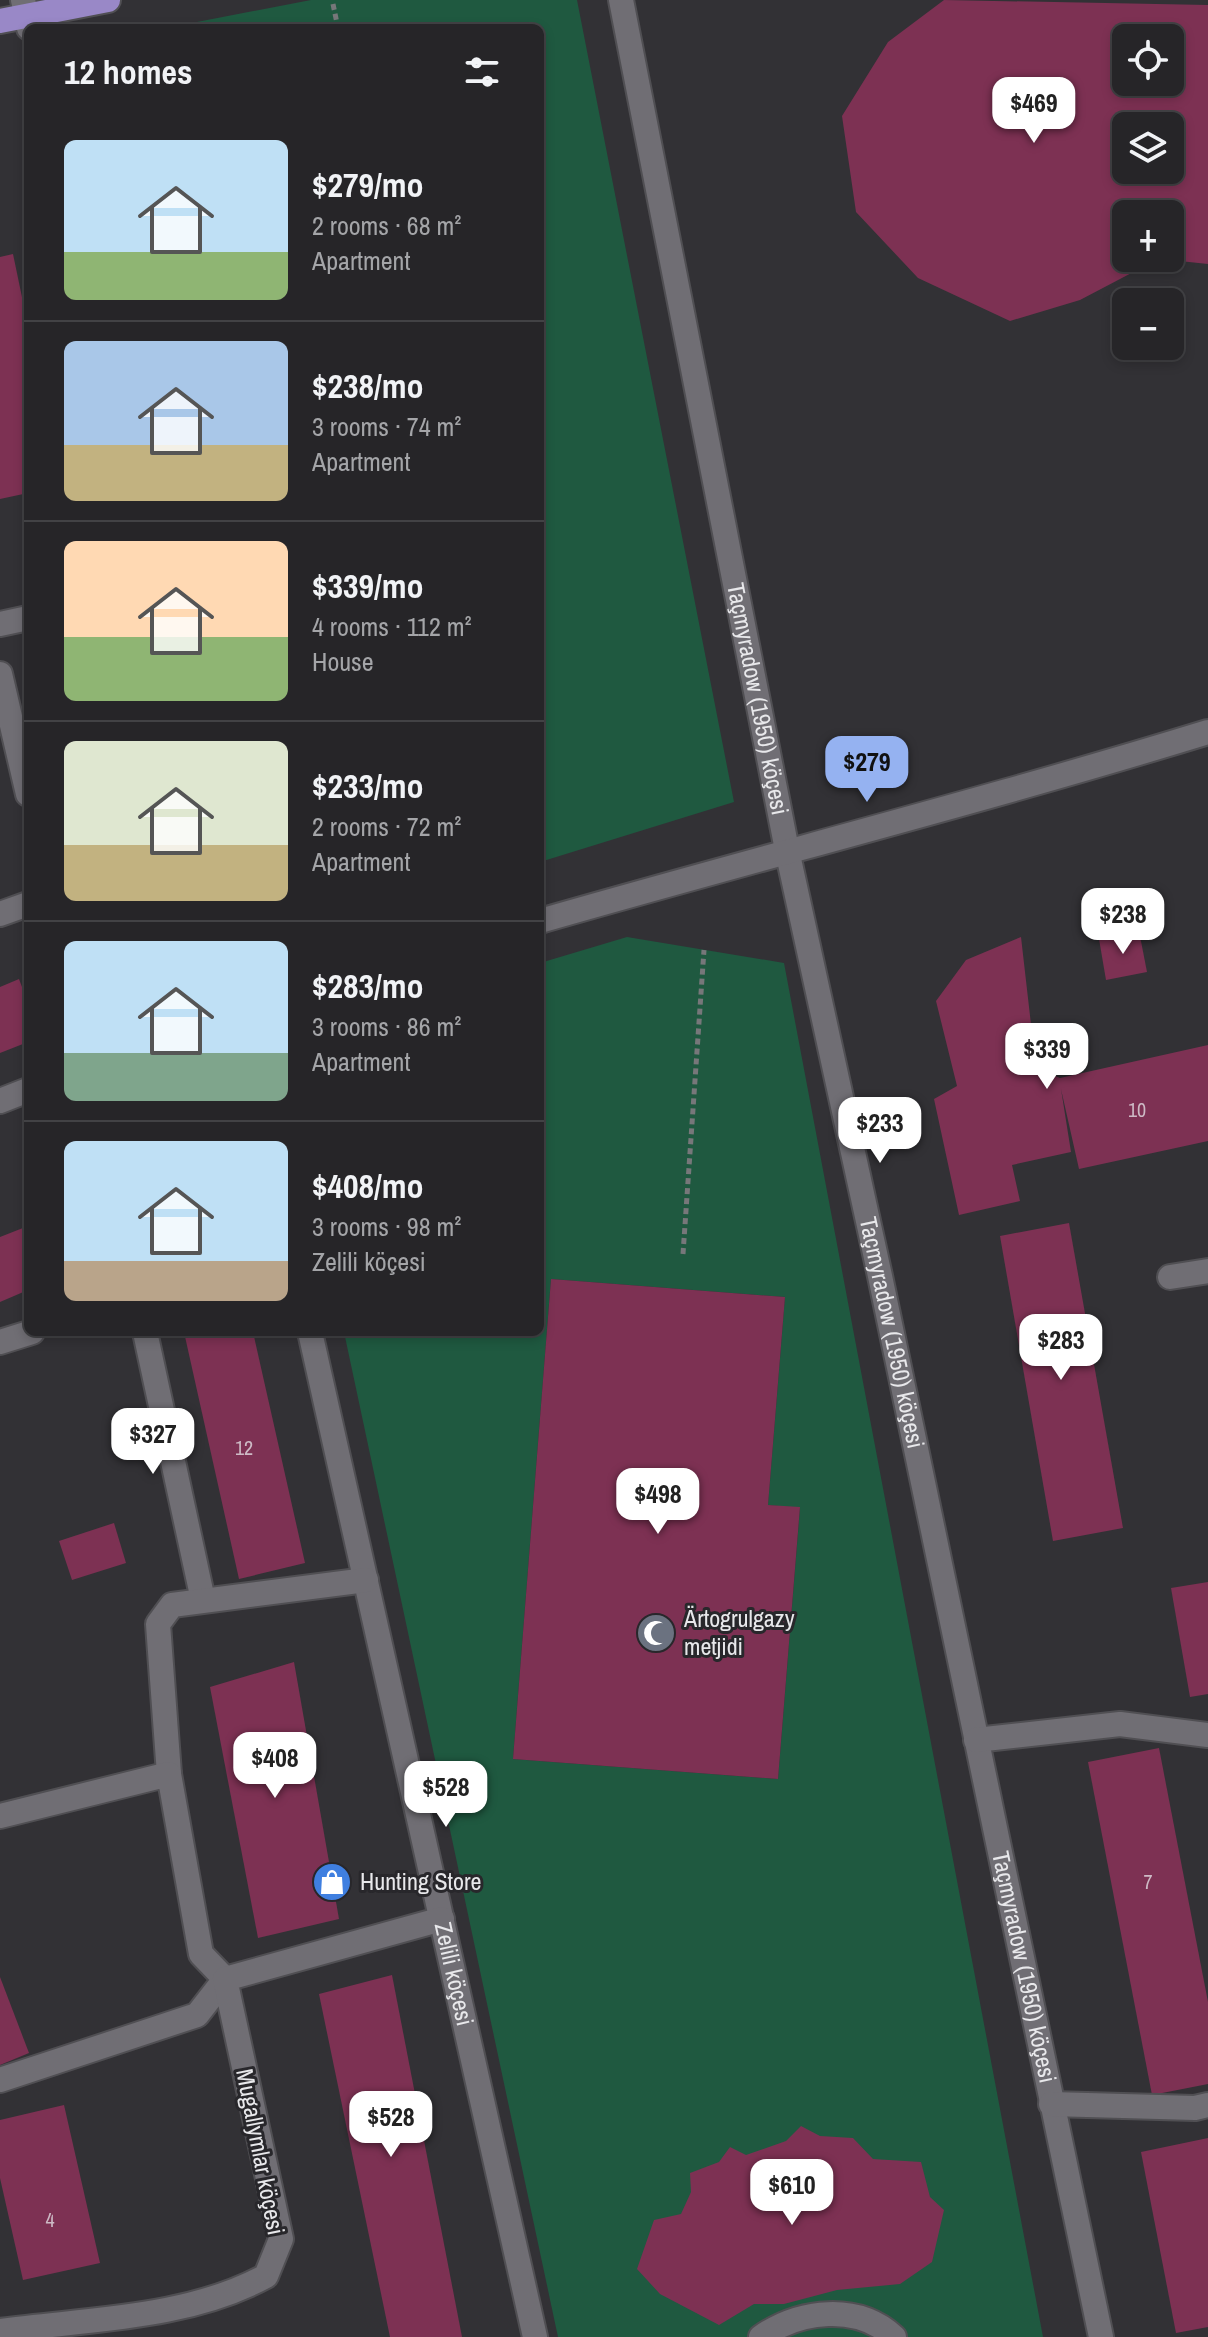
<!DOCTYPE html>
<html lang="en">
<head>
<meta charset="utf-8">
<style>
	:root { --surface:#262528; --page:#323134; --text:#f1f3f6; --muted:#a4a5a8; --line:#424245; --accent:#95b2f1 }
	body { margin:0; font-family:"Archivo Narrow",sans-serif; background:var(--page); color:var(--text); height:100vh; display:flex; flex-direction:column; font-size:30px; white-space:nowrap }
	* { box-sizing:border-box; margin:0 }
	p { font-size:26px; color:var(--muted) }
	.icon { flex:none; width:44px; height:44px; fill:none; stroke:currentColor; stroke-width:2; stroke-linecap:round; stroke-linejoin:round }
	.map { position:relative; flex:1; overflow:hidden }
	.drawer { position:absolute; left:24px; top:24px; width:520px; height:1312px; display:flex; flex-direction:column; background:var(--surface); border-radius:12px; box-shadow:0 4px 12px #0003,0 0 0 2px var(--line) }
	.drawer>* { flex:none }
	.controls { position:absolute; left:1112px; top:24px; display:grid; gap:16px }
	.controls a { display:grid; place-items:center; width:72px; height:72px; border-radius:12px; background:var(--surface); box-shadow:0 4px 12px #0003,0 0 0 2px var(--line); font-size:40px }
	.price { position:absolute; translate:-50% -68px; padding:0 18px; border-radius:16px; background:#fff; color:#222; font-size:26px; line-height:52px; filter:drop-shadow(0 2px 4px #0008) }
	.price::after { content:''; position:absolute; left:50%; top:48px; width:24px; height:18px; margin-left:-12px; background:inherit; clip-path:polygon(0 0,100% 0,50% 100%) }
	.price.active { background:var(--accent); color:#111 }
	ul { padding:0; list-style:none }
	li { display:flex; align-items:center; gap:24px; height:200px; padding:0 40px }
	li+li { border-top:2px solid var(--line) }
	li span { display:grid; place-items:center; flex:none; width:224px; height:160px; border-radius:12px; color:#555 }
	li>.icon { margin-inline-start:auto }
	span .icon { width:96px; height:96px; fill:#fffc; stroke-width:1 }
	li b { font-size:34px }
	h2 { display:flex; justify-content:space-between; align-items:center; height:96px; padding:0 40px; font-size:34px }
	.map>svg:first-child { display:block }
	.green { fill:#1f5940; fill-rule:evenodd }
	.building { fill:#7d3153; fill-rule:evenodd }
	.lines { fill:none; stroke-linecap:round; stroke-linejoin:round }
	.minor-casing { stroke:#504f53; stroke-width:28 }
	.major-casing { stroke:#504f53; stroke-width:28 }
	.path { stroke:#77777a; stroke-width:5; stroke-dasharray:6 4; stroke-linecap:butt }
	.minor { stroke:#706e74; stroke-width:24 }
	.major { stroke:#9988c7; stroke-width:24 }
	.labels { text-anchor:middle; stroke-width:6; stroke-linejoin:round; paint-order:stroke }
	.number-label { font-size:20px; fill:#cdbac5 }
	.street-label { font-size:24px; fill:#e8e8eb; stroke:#28272b }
	.poi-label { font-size:24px; fill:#e8e8eb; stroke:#28272b; text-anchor:start }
</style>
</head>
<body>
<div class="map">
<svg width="1208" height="2337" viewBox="0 0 1208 2337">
	<rect width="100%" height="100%" fill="#323135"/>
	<g class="green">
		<polygon points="311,0 577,0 734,802 540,862 540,28 166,28"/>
		<path d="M627,937l157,26 259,1374h-485l-214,-1005h196v-369zM551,1279l234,18 -17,208 32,3 -22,271 -265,-20z"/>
	</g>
	<g class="building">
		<path d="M944,0l264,5v259l-38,-4v-46h-44v44h34l-80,42 -70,21 -92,-43 -62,-66 -14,-96 46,-74zM1126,38h44v44h-44zM1126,126h44v44h-44z"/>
		<polygon points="13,254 28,326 28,493 0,499 0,257"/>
		<polygon points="1139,931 1147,972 1106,980 1099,939"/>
		<polygon points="1021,937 1036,1068 1060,1078 1208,1045 1208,1141 1079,1169 1061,1089 1071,1152 1012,1165 1020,1201 959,1215 934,1099 957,1086 936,1001 966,960"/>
		<polygon points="19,979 28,1003 28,1042 0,1053 0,987"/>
		<polygon points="1069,1223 1123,1528 1053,1541 1000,1236"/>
		<polygon points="28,1226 28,1290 0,1302 0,1237"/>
		<polygon points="551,1279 785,1297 768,1505 800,1507 778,1779 513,1759"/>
		<polygon points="184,1332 253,1332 305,1563 239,1579"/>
		<polygon points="114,1523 126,1563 72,1580 59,1541"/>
		<polygon points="1208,1582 1208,1694 1190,1697 1171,1588"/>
		<polygon points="294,1662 339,1919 258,1938 210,1687"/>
		<polygon points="1159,1748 1208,2002 1208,2084 1152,2095 1088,1762"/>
		<polygon points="392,1975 462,2337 390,2337 319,1994"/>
		<polygon points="0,1977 29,2053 0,2065"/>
		<polygon points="64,2105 100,2263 23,2280 0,2178 0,2120"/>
		<polygon points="801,2126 820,2136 853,2138 873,2159 921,2162 930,2197 944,2210 932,2262 900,2284 837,2290 784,2304 754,2304 719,2325 660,2294 637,2269 654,2220 681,2214 691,2192 690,2173 719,2162 730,2147 746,2155 786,2141"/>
		<polygon points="1208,2138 1208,2327 1176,2333 1141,2152"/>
	</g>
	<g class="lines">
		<defs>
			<g id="minor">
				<polyline points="23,0 29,28"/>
				<path id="s1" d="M621,0l166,850 93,426 221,1061"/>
				<polyline points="0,624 28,618"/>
				<polyline points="0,674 28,794"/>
				<polyline points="0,914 28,904"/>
				<path d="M540,921c222,-64 447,-121 668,-189"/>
				<polyline points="0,1101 28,1090"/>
				<polyline points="1170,1277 1208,1271"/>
				<polyline points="145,1332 203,1600"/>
				<path id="s2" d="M310,1332l225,1005"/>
				<polyline points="0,1342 32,1332"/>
				<polyline points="976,1740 1120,1724 1208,1735"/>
				<polyline points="169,1774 158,1624 172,1605 366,1580"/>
				<polyline points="0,1816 169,1774 201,1954 225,1979 197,2015 0,2080"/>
				<polyline points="1051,2104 1195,2108 1208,2105"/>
				<path d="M0,2331c88,-12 187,-12 266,-55l15,-37 -56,-260 217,-60"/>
				<path d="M761,2337c39,-27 96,-34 133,0"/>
			</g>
			<polyline id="major" points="0,21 108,0"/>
		</defs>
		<use href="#minor" class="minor-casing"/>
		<use href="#major" class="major-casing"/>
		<g class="path">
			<polyline points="333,4 338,28"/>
			<polyline points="683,1254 704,950"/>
		</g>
		<use href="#minor" class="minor"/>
		<use href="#major" class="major"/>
	</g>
	<defs>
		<symbol id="mosque-disc" viewBox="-11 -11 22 22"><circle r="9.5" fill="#6b7280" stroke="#28272b"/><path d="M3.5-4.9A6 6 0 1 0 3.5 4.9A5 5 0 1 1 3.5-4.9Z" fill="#fff"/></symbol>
		<symbol id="shop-disc" viewBox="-11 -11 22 22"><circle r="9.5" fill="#3f7fe0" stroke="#28272b"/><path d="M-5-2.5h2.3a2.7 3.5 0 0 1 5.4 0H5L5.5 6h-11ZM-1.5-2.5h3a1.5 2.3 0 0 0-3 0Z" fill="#fff"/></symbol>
	</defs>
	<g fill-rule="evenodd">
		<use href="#mosque-disc" x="634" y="1611" width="44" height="44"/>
		<use href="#shop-disc" x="310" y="1860" width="44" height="44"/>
	</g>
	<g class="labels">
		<g class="number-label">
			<text x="1137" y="1117">10</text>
			<text x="244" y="1455">12</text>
			<text x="1148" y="1889">7</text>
			<text x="50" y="2227">4</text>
		</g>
		<g class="street-label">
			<text dy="8" stroke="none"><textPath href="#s1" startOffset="712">Taçmyradow (1950) köçesi</textPath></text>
			<text dy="8" stroke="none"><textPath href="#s1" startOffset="1360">Taçmyradow (1950) köçesi</textPath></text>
			<text dy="8" stroke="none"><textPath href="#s1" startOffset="2008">Taçmyradow (1950) köçesi</textPath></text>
			<text dy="8" stroke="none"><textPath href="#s2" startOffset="658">Zelili köçesi</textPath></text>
			<text transform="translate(260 2152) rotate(79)" y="8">Mugallymlar köçesi</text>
		</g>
		<g class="poi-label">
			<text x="684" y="1627">Ärtogrulgazy<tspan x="684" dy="28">metjidi</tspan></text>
			<text x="360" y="1890">Hunting Store</text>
		</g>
	</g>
</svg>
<div class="controls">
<a><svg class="icon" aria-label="locate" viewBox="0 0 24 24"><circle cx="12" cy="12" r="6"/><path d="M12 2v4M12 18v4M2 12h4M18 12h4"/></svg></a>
<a><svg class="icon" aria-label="layers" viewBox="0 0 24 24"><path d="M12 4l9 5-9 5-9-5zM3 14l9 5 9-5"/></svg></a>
<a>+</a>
<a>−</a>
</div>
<b class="price" style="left:1034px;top:145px">$469</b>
<b class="price active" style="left:867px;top:804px">$279</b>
<b class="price" style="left:1123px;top:956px">$238</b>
<b class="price" style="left:1047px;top:1091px">$339</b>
<b class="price" style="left:880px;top:1165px">$233</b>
<b class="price" style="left:1061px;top:1382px">$283</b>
<b class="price" style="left:153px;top:1476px">$327</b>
<b class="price" style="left:658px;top:1536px">$498</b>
<b class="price" style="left:275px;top:1800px">$408</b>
<b class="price" style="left:446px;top:1829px">$528</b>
<b class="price" style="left:391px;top:2159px">$528</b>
<b class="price" style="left:792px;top:2227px">$610</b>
<section class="drawer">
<h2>12 homes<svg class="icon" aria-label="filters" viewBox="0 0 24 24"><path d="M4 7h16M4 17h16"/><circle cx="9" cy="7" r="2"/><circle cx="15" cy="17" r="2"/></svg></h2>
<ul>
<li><span style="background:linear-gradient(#bfe0f5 70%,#8fb573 0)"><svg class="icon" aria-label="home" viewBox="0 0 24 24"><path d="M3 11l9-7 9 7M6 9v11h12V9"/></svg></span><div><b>$279/mo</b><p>2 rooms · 68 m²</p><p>Apartment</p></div></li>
<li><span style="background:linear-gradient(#a9c7e8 65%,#c2b280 0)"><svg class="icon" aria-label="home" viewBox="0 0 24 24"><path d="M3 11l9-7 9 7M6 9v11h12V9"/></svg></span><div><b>$238/mo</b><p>3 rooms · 74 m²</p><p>Apartment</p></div></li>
<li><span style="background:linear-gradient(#ffd9b3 60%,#8fb573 0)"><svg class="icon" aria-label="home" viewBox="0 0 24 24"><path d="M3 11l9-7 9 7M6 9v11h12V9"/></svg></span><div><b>$339/mo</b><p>4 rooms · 112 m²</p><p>House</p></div></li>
<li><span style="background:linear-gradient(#dfe7d0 65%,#c2b280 0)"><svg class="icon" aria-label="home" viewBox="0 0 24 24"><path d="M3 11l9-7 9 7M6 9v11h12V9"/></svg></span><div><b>$233/mo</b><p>2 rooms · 72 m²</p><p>Apartment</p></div></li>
<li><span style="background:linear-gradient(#bfe0f5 70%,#7fa58c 0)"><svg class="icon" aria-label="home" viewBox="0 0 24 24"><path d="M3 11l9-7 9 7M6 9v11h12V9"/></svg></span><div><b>$283/mo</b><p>3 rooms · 86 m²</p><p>Apartment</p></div></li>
<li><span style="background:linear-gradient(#bfe0f5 75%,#b9a48a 0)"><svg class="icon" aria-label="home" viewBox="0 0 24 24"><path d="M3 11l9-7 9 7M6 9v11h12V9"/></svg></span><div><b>$408/mo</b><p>3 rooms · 98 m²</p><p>Zelili köçesi</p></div></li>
</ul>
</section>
</div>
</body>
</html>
